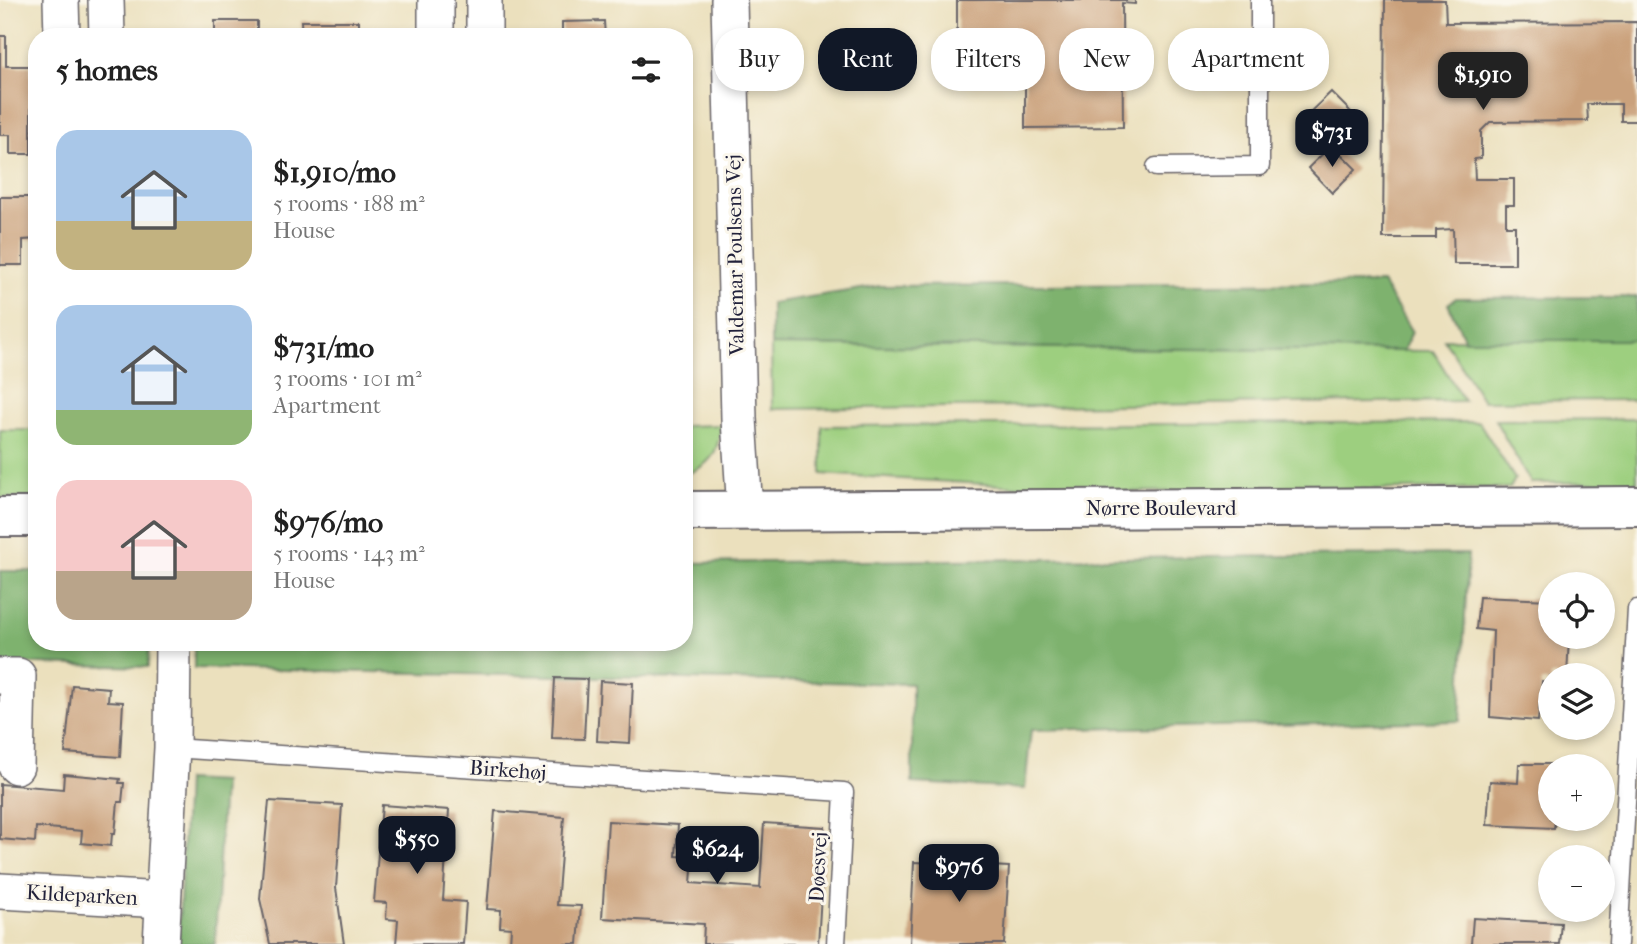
<!DOCTYPE html>
<html lang="en">
<head>
<meta charset="utf-8">
<style>
	:root { --surface:#fff; --page:#f2f2f2; --text:#222; --muted:#767676; --accent:#111827 }
	body { margin:0; font-family:"IM FELL French Canon",serif; background:var(--page); color:var(--text); height:100vh; display:flex; flex-direction:column; font-size:26px; white-space:nowrap }
	* { box-sizing:border-box; margin:0 }
	p { font-size:23px; color:var(--muted) }
	.icon { flex:none; width:38px; height:38px; fill:none; stroke:currentColor; stroke-width:2; stroke-linecap:round; stroke-linejoin:round }
	.map { position:relative; flex:1; overflow:hidden }
	.details { position:absolute; left:28px; top:28px; width:665px; height:623px; display:flex; flex-direction:column; background:var(--surface); border-radius:28px; box-shadow:0 4px 10px #0003 }
	.details>* { flex:none }
	.guide { position:absolute; left:714px; top:28px; width:665px; height:63px; display:flex; gap:14px }
	.tools { position:absolute; left:1538px; top:572px; display:grid; gap:14px }
	.tools a { display:grid; place-items:center; width:77px; height:77px; border-radius:50%; background:var(--surface); box-shadow:0 4px 10px #0003; font-size:35px }
	.price { position:absolute; translate:-50% -60px; padding:0 16px; border-radius:14px; background:var(--accent); color:#fff; font-size:23px; line-height:46px; filter:drop-shadow(0 2px 4px #0008) }
	.price::after { content:''; position:absolute; left:50%; top:42px; width:21px; height:16px; margin-left:-10px; background:inherit; clip-path:polygon(0 0,100% 0,50% 100%) }
	.price.active { background:#222; color:#fff }
	ul { padding:0; list-style:none }
	li { display:flex; align-items:center; gap:21px; height:175px; padding:0 28px }
	li span { display:grid; place-items:center; flex:none; width:196px; height:140px; border-radius:21px; color:#555 }
	li>.icon { margin-inline-start:auto }
	span .icon { width:84px; height:84px; fill:#fffc; stroke-width:1 }
	li b { font-size:30px }
	h2 { display:flex; justify-content:space-between; align-items:center; height:84px; padding:0 28px; font-size:30px }
	.pill { padding:0 24px; border-radius:28px; background:var(--surface); box-shadow:0 4px 10px #0003; font-size:24px; line-height:63px }
	.pill.active { background:var(--accent); color:#fff }
	.map>svg:first-child { display:block }
	.green { fill:#9dcf7f; stroke:#60785d; stroke-width:2 }
	.forest { fill:#7eb26e; stroke:#506a54; stroke-width:2 }
	.building { fill:#caa17b }
	.lines { fill:none; stroke-linecap:round; stroke-linejoin:round }
	.service-casing { stroke:#686468; stroke-width:21 }
	.minor-casing { stroke:#686468; stroke-width:38 }
	.tertiary-casing { stroke:#686468; stroke-width:42 }
	.service { stroke:#fff; stroke-width:18 }
	.minor { stroke:#fff; stroke-width:35 }
	.tertiary { stroke:#fff; stroke-width:38 }
	.labels { text-anchor:middle; stroke-width:6; stroke-linejoin:round; paint-order:stroke }
	.street-label { font-size:21px; fill:#22223b; stroke:#fbf7ec }
</style>
</head>
<body>
<div class="map">
<svg width="1637" height="944" viewBox="0 0 1637 944">
	<rect width="100%" height="100%" fill="#fbf7ec"/>
	<filter id="ink" filterUnits="userSpaceOnUse"><feTurbulence type="fractalNoise" baseFrequency=".0143" numOctaves="2"/><feDisplacementMap in="SourceGraphic" scale="14" xChannelSelector="R" yChannelSelector="G"/><feConvolveMatrix kernelMatrix="1 2 1 2 8 2 1 2 1" color-interpolation-filters="sRGB"/></filter>
	<filter id="wash" filterUnits="userSpaceOnUse"><feTurbulence type="fractalNoise" baseFrequency=".00686" numOctaves="4" result="noise"/><feDisplacementMap in="SourceGraphic" scale="28" xChannelSelector="R" yChannelSelector="G"/><feGaussianBlur stdDeviation="1.57" result="paint"/><feColorMatrix in="noise" values="0 0 0 0 0 0 0 0 0 0 0 0 0 0 0 0 0 1.4 0 .05"/><feComposite in="paint" operator="in"/></filter>
	<g filter="url(#wash)">
		<rect width="100%" height="100%" fill="#ebe0bd"/>
		<g class="green">
			<polygon points="1444,339 1637,340 1637,400 1483,401"/>
			<polygon points="771,345 1433,351 1464,401 772,409"/>
			<polygon points="1637,419 1637,482 1531,483 1495,420"/>
			<polygon points="1479,422 1515,479 1510,488 1114,492 822,474 822,426"/>
			<path d="M721,425c-3,29 -10,40 -37,50v-49z"/>
			<rect x="0" y="430" width="37" height="68"/>
		</g>
		<g class="forest">
			<polygon points="1382,283 1412,332 1403,351 771,345 771,303 880,286"/>
			<polygon points="1637,297 1637,340 1465,340 1448,304 1456,298"/>
			<polygon points="1468,554 1460,721 1031,730 1025,789 912,783 912,684 194,668 194,642 684,642 684,563"/>
			<polygon points="0,571 37,571 37,642 149,642 148,667 0,663"/>
			<polygon points="186,780 223,782 215,944 178,944"/>
		</g>
		<g id="blocks">
			<g class="building">
				<polygon points="957,0 1135,0 1135,4 1122,3 1123,127 1025,128 1025,71 957,72"/>
				<polygon points="1385,0 1445,0 1446,23 1637,22 1637,121 1621,121 1621,104 1587,104 1588,121 1490,122 1481,131 1481,158 1474,159 1475,179 1514,179 1514,205 1506,205 1506,226 1515,226 1515,264 1454,264 1453,229 1436,230 1436,238 1383,238"/>
				<rect x="215" y="21" width="42" height="16"/>
				<polygon points="301,21 359,21 359,37 302,37"/>
				<polygon points="604,21 605,37 562,37 562,22"/>
				<polygon points="0,36 6,36 6,66 31,66 31,154 10,154 10,135 0,135"/>
				<polygon points="1331,92 1356,117 1332,141 1307,115"/>
				<polygon points="1332,145 1356,169 1332,193 1308,168"/>
				<polygon points="0,197 36,197 37,239 23,240 23,265 0,265"/>
				<polygon points="1479,597 1550,600 1550,637 1569,637 1567,676 1550,676 1550,682 1542,681 1538,721 1490,717 1493,631 1476,629"/>
				<polygon points="555,678 587,679 584,739 552,738"/>
				<polygon points="600,681 633,683 630,743 597,741"/>
				<polygon points="72,685 109,688 108,701 123,702 120,757 65,753"/>
				<polygon points="1519,764 1550,764 1550,819 1555,819 1554,828 1487,825 1490,781 1518,783"/>
				<polygon points="64,774 120,779 119,783 124,783 122,802 118,802 115,834 112,834 111,846 81,843 82,831 36,827 35,842 0,839 0,784 63,789"/>
				<polygon points="269,801 342,805 336,888 344,944 270,944 260,899"/>
				<polygon points="382,805 449,810 443,900 466,902 463,944 396,944 398,920 386,919 387,903 374,902"/>
				<polygon points="495,811 564,817 557,905 581,906 578,944 510,944 511,928 500,927 501,910 487,909"/>
				<polygon points="608,821 678,825 676,856 693,857 691,883 760,888 764,823 825,827 818,944 703,944 704,924 602,918"/>
				<polygon points="914,862 1009,867 1004,944 910,944"/>
				<polygon points="1473,918 1561,923 1559,944 1471,944"/>
			</g>
		</g>
	</g>
	<g filter="url(#ink)">
		<use href="#blocks" fill-opacity="0" stroke="#686468" stroke-width="2"/>
		<g class="lines">
			<defs>
				<g id="service">
					<polyline points="1156,167 1260,166 1260,0"/>
					<polyline points="172,748 844,792 836,944"/>
					<polyline points="1618,944 1637,609"/>
				</g>
				<g id="minor">
					<polyline points="61,0 62,37"/>
					<polyline points="106,0 107,37"/>
					<polyline points="436,0 436,37"/>
					<polyline points="484,0 484,37"/>
					<polyline points="729,0 739,419 745,511"/>
					<polyline points="0,676 18,676 16,766"/>
					<polyline points="0,891 163,900"/>
					<polyline points="161,944 172,748 173,642"/>
				</g>
				<g id="tertiary">
					<polyline points="684,511 1637,506"/>
					<polyline points="0,517 37,517"/>
				</g>
			</defs>
			<use href="#service" class="service-casing"/>
			<use href="#minor" class="minor-casing"/>
			<use href="#tertiary" class="tertiary-casing"/>
			<use href="#service" class="service"/>
			<use href="#minor" class="minor"/>
			<use href="#tertiary" class="tertiary"/>
		</g>
	</g>
	<g class="labels">
		<g class="street-label">
			<text transform="translate(735 255) rotate(-91)" y="7">Valdemar Poulsens Vej</text>
			<text x="1161" y="515">Nørre Boulevard</text>
			<text transform="translate(508 770) rotate(4)" y="7">Birkehøj</text>
			<text transform="translate(818 867) rotate(-87)" y="7">Døesvej</text>
			<text transform="translate(82 895) rotate(3)" y="7">Kildeparken</text>
		</g>
	</g>
</svg>
<div class="tools">
<a><svg class="icon" aria-label="locate" viewBox="0 0 24 24"><circle cx="12" cy="12" r="6"/><path d="M12 2v4M12 18v4M2 12h4M18 12h4"/></svg></a>
<a><svg class="icon" aria-label="layers" viewBox="0 0 24 24"><path d="M12 4l9 5-9 5-9-5zM3 14l9 5 9-5"/></svg></a>
<a>+</a>
<a>−</a>
</div>
<b class="price active" style="left:1483px;top:112px">$1,910</b>
<b class="price" style="left:1332px;top:169px">$731</b>
<b class="price" style="left:417px;top:876px">$550</b>
<b class="price" style="left:717px;top:886px">$624</b>
<b class="price" style="left:959px;top:904px">$976</b>
<div class="guide">
<a class="pill">Buy</a>
<a class="pill active">Rent</a>
<a class="pill">Filters</a>
<a class="pill">New</a>
<a class="pill">Apartment</a>
</div>
<section class="details">
<h2>5 homes<svg class="icon" aria-label="filters" viewBox="0 0 24 24"><path d="M4 7h16M4 17h16"/><circle cx="9" cy="7" r="2"/><circle cx="15" cy="17" r="2"/></svg></h2>
<ul>
<li><span style="background:linear-gradient(#a9c7e8 65%,#c2b280 0)"><svg class="icon" aria-label="home" viewBox="0 0 24 24"><path d="M3 11l9-7 9 7M6 9v11h12V9"/></svg></span><div><b>$1,910/mo</b><p>5 rooms · 188 m²</p><p>House</p></div></li>
<li><span style="background:linear-gradient(#a9c7e8 75%,#8fb573 0)"><svg class="icon" aria-label="home" viewBox="0 0 24 24"><path d="M3 11l9-7 9 7M6 9v11h12V9"/></svg></span><div><b>$731/mo</b><p>3 rooms · 101 m²</p><p>Apartment</p></div></li>
<li><span style="background:linear-gradient(#f6c9c9 65%,#b9a48a 0)"><svg class="icon" aria-label="home" viewBox="0 0 24 24"><path d="M3 11l9-7 9 7M6 9v11h12V9"/></svg></span><div><b>$976/mo</b><p>5 rooms · 143 m²</p><p>House</p></div></li>
</ul>
</section>
</div>
</body>
</html>
